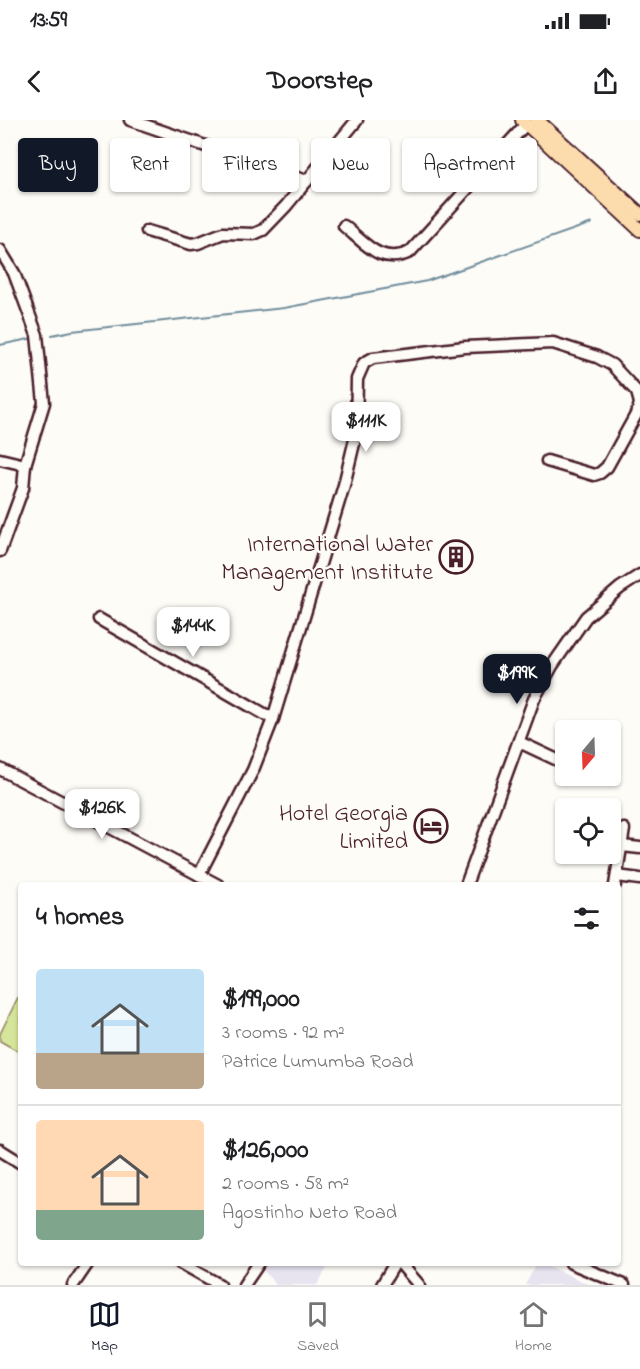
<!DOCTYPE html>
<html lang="en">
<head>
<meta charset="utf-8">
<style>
	:root { --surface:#fff; --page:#f6f6f6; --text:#202124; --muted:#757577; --line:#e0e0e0; --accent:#111827 }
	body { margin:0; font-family:"Indie Flower",sans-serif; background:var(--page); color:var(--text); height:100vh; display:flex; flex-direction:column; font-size:22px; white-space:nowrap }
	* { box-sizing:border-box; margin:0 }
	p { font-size:20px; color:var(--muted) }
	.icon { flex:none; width:33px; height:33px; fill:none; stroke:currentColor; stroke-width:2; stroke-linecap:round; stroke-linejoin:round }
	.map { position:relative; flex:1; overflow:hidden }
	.side { position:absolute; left:18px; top:762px; width:603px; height:384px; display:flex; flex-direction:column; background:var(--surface); border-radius:6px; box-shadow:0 2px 4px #0004 }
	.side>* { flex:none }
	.guide { position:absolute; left:18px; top:18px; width:604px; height:54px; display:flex; gap:12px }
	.needle { width:39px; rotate:199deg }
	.controls { position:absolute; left:555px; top:600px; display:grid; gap:12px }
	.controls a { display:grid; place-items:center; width:66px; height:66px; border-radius:6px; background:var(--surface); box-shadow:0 2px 4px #0004; font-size:30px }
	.price { position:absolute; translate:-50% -51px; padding:0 14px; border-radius:12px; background:#fff; color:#222; font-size:20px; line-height:39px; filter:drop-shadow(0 2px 3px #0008) }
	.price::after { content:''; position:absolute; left:50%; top:36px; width:18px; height:14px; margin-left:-9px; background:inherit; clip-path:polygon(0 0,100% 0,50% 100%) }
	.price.active { background:var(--accent); color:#fff }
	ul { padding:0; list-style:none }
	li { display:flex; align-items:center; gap:18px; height:150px; padding:0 18px }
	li+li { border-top:2px solid var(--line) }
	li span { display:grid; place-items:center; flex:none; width:168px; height:120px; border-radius:6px; color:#555 }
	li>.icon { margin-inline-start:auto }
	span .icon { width:72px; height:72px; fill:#fffc; stroke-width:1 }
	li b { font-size:26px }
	h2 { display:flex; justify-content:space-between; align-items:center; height:72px; padding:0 18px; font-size:26px }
	.tag { padding:0 21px; border-radius:6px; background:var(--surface); box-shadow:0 2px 4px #0004; font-size:21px; line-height:54px }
	.tag.active { background:var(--accent); color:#fff }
	.status { display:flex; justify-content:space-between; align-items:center; height:42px; padding:0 30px; background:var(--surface); direction:ltr }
	.status svg { height:16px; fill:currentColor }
	header { display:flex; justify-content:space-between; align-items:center; height:78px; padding:0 18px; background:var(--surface); font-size:27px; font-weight:700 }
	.menu { display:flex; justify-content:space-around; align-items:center; height:84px; border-top:2px solid var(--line); background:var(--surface); font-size:16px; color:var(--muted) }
	.menu a { display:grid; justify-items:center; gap:3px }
	.menu .active { color:var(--accent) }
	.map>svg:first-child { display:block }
	.built { fill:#e7e4f0 }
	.green { fill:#d5e599; stroke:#908262; stroke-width:1.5 }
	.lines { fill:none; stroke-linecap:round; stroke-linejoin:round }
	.stream { stroke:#708d9c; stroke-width:2 }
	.minor-casing { stroke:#4a1f2b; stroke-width:15 }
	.major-casing { stroke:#4a1f2b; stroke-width:16 }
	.minor { stroke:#fdfcf7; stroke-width:10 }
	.major { stroke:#fcdcac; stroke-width:12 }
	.labels { text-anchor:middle; stroke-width:4.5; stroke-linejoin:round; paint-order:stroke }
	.poi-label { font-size:24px; fill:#4a1f2b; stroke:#fdfcf7; text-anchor:end }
</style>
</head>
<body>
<div class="status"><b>13:59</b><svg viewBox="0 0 49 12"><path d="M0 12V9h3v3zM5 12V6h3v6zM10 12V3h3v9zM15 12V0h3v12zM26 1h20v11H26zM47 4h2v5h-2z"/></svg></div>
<header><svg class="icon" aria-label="back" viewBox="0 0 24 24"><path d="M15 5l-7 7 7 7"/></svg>Doorstep<svg class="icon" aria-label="share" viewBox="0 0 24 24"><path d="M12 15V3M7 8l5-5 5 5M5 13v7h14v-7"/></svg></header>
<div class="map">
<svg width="640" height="1165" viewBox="0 0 640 1165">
	<rect width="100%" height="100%" fill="#fdfcf7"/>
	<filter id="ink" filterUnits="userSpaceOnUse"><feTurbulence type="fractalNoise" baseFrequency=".0167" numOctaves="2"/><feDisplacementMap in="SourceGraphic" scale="12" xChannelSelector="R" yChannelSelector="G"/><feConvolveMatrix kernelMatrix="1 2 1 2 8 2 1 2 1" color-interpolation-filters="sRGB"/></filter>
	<g filter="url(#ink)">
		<g class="built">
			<polygon points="269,1143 330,1143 317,1165 276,1165 264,1151"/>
			<polygon points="537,1143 543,1143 590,1165 525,1165"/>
		</g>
		<polygon class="green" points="21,871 21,933 0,921 0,914"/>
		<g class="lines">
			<g class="stream">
				<polyline points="52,215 72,211 284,188 427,161 592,103"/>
				<polyline points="0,225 34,218"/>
			</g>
			<defs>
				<g id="minor">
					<polyline points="130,0 307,61"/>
					<path d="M344,106c21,17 37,40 66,26l116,-128"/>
					<polyline points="147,111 191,124 198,123 223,113 254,114 263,110 286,86 357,0"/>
					<polyline points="0,130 14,153 37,215 44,283 25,345 23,368 0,431"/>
					<polyline points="0,339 25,345"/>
					<polyline points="99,499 273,599"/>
					<polyline points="519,622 566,644"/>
					<polyline points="0,649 218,765"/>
					<polyline points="622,726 640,728"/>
					<polyline points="199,755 253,650 273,599 344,365 356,315 357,259 364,243 373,238 465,227 553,223 597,237 612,245 637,272 640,283 638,291 607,347 600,353 594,355 547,341"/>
					<polyline points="617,756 640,759"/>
					<polyline points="466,765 534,579 552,546 586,497 620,468 640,455"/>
					<polyline points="615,765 624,709"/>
					<polyline points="0,1030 21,1043"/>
					<polyline points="181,1143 220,1165"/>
					<polyline points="400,1143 419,1165"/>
					<polyline points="571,1143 624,1165"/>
					<polyline points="73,1165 88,1143"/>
					<polyline points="244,1165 259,1143"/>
					<polyline points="382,1165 395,1143"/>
				</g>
				<g id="major">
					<polyline points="522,0 640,110"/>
					<polyline points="537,0 640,94"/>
				</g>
			</defs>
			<use href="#minor" class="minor-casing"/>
			<use href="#major" class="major-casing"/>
			<use href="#minor" class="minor"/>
			<use href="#major" class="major"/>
		</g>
	</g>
	<defs>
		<symbol id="building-ring" viewBox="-11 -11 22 22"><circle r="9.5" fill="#fdfcf7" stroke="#4a1f2b" stroke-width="1.5"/><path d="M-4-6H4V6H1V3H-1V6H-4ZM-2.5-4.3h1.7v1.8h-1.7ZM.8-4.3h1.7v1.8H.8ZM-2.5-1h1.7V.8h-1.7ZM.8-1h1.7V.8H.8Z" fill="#4a1f2b"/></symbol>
		<symbol id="hotel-ring" viewBox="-11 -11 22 22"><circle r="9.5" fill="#fdfcf7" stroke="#4a1f2b" stroke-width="1.5"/><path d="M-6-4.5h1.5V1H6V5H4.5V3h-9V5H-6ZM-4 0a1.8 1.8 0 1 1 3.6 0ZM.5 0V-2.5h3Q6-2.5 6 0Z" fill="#4a1f2b"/></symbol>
	</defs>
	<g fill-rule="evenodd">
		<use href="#building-ring" x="437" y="418" width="38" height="38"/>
		<use href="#hotel-ring" x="412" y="687" width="38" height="38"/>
	</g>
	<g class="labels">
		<g class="poi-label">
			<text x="433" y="431">International Water<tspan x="433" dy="28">Management Institute</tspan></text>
			<text x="408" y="700">Hotel Georgia<tspan x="408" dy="28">Limited</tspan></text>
		</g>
	</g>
</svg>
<div class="controls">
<a><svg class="needle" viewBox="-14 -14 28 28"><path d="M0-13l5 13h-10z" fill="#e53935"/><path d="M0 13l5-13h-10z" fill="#757577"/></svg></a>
<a><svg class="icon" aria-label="locate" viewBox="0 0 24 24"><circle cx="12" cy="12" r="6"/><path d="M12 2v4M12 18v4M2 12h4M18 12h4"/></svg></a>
</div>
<b class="price" style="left:366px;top:333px">$111K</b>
<b class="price" style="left:193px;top:538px">$144K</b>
<b class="price active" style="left:517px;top:585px">$199K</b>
<b class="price" style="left:102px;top:720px">$126K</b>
<div class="guide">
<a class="tag active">Buy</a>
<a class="tag">Rent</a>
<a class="tag">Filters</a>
<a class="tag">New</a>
<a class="tag">Apartment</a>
</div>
<section class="side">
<h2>4 homes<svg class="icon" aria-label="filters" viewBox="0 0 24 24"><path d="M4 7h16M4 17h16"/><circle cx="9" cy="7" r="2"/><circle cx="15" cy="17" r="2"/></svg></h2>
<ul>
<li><span style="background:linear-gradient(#bfe0f5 70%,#b9a48a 0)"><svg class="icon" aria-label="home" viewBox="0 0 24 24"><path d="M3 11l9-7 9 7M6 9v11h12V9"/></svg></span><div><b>$199,000</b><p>3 rooms · 92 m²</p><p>Patrice Lumumba Road</p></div></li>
<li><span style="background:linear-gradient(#ffd9b3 75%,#7fa58c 0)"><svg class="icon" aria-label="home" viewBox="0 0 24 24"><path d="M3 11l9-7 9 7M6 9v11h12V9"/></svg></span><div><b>$126,000</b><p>2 rooms · 58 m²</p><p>Agostinho Neto Road</p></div></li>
</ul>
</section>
</div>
<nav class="menu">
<a class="active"><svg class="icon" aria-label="map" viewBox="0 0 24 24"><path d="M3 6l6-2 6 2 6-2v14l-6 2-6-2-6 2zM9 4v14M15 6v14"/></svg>Map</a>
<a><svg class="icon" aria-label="saved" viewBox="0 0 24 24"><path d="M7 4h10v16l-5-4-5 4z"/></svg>Saved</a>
<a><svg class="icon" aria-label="home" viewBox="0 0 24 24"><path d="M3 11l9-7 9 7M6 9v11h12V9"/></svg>Home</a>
</nav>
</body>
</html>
